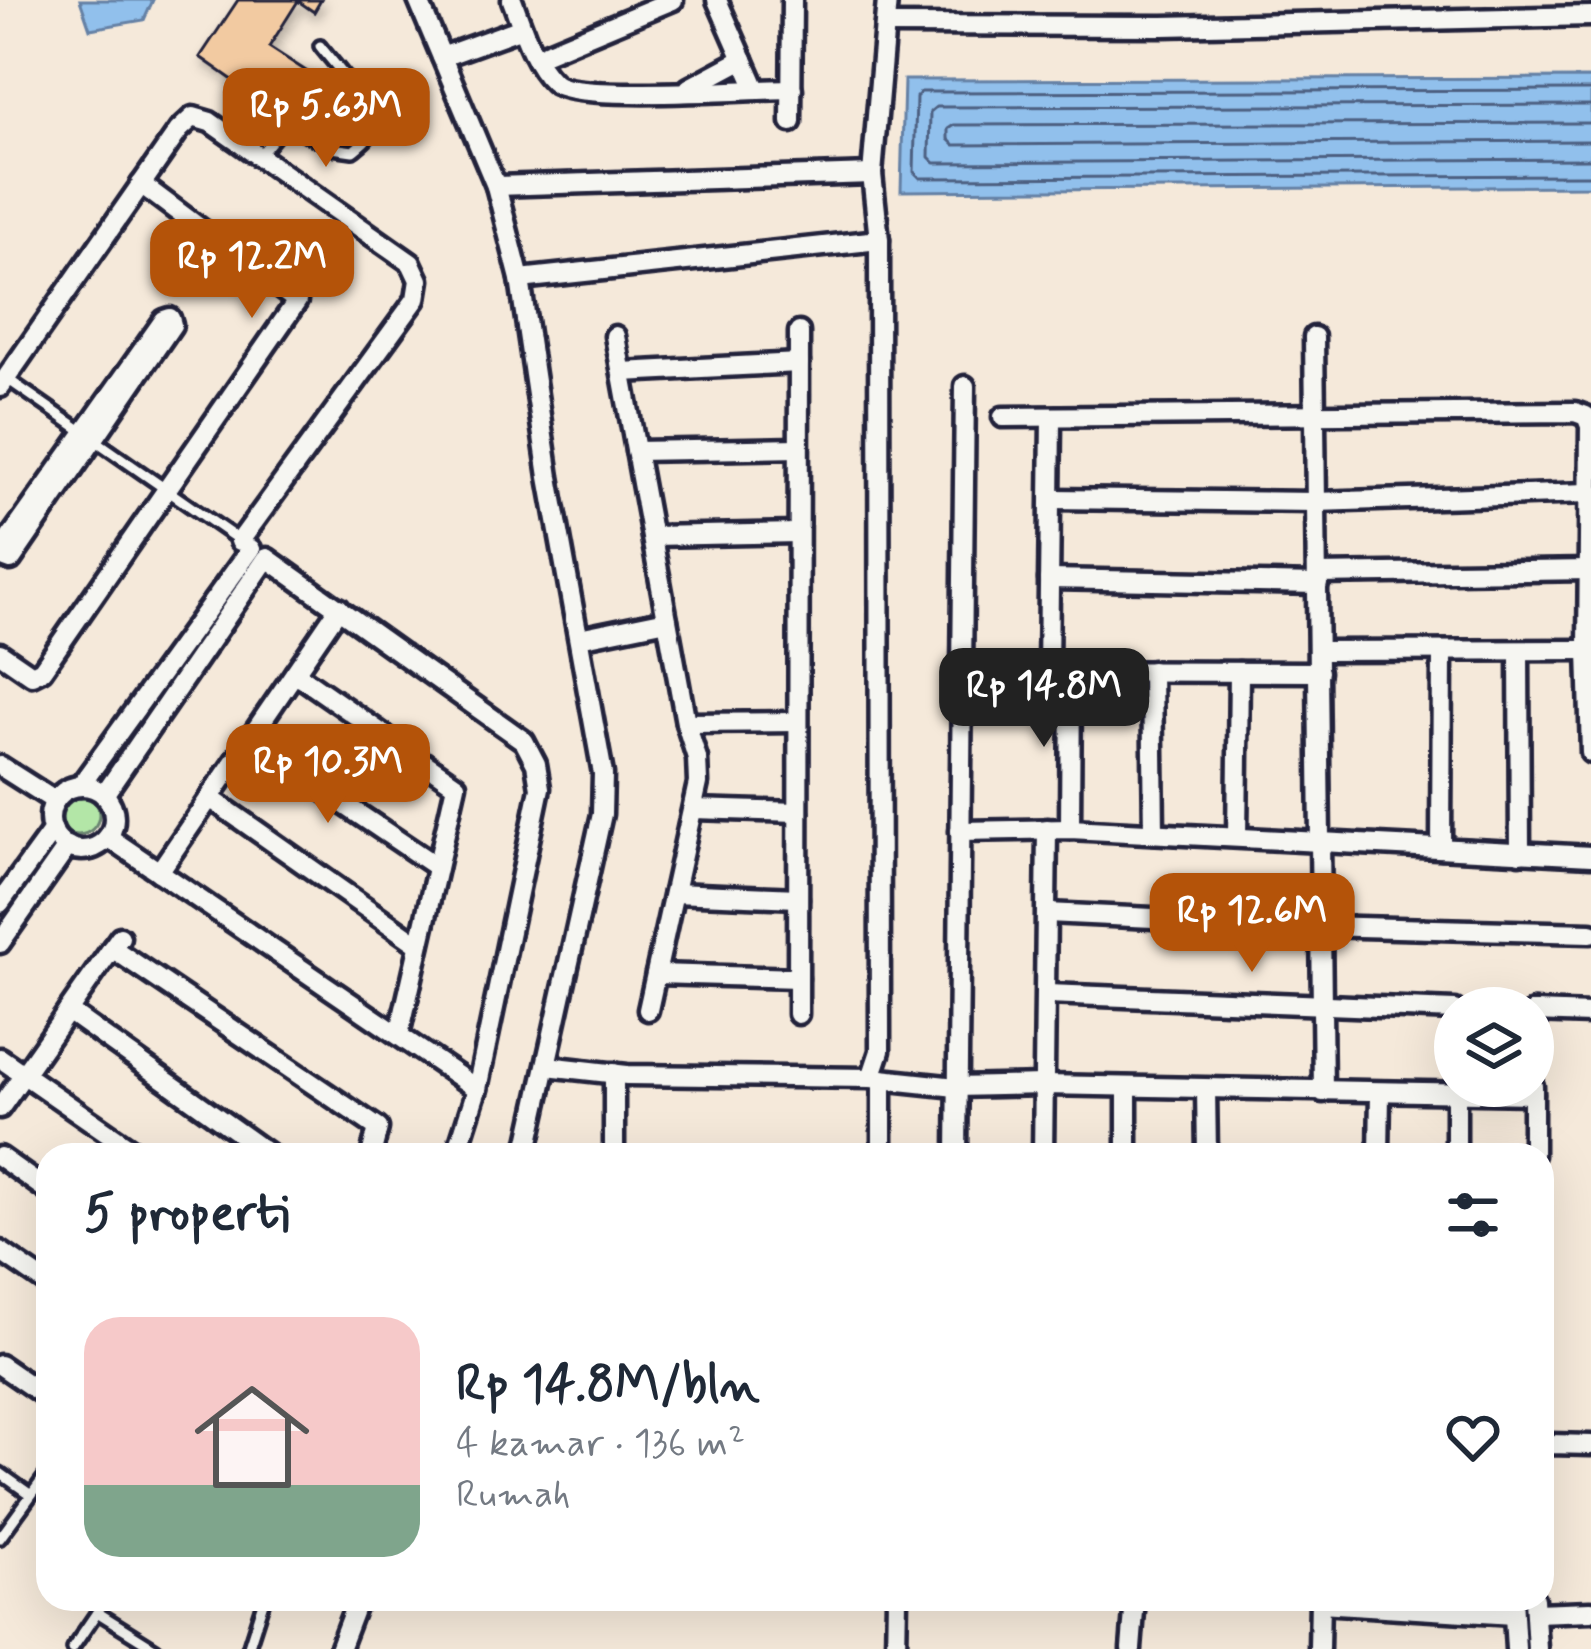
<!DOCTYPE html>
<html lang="id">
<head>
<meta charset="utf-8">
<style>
	:root { --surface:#fff; --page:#f6f6f7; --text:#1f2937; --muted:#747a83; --line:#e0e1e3; --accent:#b45309 }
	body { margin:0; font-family:Mynerve,sans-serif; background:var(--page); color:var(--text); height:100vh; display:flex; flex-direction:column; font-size:45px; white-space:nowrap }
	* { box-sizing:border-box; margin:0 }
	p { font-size:39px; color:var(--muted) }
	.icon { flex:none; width:66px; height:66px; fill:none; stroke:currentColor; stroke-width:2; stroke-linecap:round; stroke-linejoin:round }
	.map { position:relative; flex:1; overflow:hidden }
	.side { position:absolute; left:36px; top:1143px; width:1518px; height:468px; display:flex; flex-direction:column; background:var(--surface); border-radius:36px; box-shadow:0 12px 48px #0002 }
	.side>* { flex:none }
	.tools { position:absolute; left:1434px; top:987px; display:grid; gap:24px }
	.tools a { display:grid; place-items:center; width:120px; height:120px; border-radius:50%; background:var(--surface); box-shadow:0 12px 48px #0002; font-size:60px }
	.price { position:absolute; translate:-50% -102px; padding:0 27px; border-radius:24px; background:var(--accent); color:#fff; font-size:39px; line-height:78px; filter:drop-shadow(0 3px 6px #0008) }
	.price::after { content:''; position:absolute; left:50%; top:72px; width:36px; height:27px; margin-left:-18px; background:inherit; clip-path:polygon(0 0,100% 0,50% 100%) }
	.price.on { background:#222; color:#fff }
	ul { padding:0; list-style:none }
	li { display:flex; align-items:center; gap:36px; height:300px; padding:0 48px }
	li+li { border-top:3px solid var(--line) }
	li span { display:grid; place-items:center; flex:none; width:336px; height:240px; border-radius:36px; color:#555 }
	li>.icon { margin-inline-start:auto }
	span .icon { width:144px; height:144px; fill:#fffc; stroke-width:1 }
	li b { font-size:51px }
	h2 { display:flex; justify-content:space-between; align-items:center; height:144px; padding:0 48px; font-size:51px }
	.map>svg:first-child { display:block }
	.green { fill:#b3e6a7; stroke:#6a8471; stroke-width:3 }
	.water { fill:#91c0ec; stroke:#6581a5; stroke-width:3 }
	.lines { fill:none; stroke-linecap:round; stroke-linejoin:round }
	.shore { stroke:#4e6182; stroke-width:3 }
	.building { fill:#f2caa1; stroke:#22223b; stroke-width:3; filter:url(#shadow) }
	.service-casing { stroke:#22223b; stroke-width:18 }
	.minor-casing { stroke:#22223b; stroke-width:27 }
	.service { stroke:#f6f6f2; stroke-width:9 }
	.minor { stroke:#f6f6f2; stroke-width:18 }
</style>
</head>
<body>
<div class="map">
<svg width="1591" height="1649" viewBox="0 0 1591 1649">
	<defs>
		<filter id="shadow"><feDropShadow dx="3.5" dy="6" stdDeviation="6" flood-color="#0004"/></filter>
	</defs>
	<rect width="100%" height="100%" fill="#f5e9da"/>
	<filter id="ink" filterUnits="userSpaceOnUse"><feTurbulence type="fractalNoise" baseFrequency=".00833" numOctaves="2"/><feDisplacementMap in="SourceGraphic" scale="24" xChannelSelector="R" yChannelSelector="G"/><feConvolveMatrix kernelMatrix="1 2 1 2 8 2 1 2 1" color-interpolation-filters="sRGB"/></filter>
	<g filter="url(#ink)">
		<circle class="green" cx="78" cy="814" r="21"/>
		<g class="water">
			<polygon points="80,0 153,0 144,20 90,29"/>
			<polygon points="1591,78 1591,186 901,191 904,80"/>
		</g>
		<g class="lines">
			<g class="shore">
				<polyline points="1591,90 921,92 916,97 914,172 920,178 1591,175"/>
				<polyline points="1591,105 936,107 930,112 929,157 935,163 1591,159"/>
				<polyline points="1591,123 954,125 948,129 948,139 954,145 1591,141"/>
			</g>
		</g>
		<polygon class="building" points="238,0 321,0 314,12 298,1 269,47 357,104 334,141 264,102 200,57"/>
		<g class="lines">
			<defs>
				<g id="service">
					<path d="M259,156l27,-32 46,24 21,3c7,-6 17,-12 19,-22 5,-19 -39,-66 -52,-83"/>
					<polyline points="6,378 243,543"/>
					<polyline points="0,1473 31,1495"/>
					<polyline points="0,1538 48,1472"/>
					<polyline points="97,1612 156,1649"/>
					<polyline points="72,1649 106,1599"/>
					<polyline points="248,1649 264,1599"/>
				</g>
				<g id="minor">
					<polyline points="418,0 496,186 520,279 549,477 603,774 602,814 526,1155"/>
					<path d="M512,0c10,26 20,62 41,82 20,20 201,7 239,7"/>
					<polyline points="717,0 756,89"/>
					<polyline points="885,25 1163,26 1591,16"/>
					<polyline points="442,57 522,28"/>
					<polyline points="536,57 673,0"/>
					<polyline points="689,88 743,59"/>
					<polyline points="791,122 792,0"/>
					<polyline points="496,186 872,174"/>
					<polyline points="520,279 879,240"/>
					<polyline points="615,336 686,723 697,758 698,783 648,1010"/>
					<polyline points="1314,337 1323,1092"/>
					<polyline points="622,372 799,363"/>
					<polyline points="0,387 179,130 193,117 210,122 411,263 419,280 416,299 240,541"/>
					<polyline points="1003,417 1575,412 1586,416 1590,426 1588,650 1591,753"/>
					<polyline points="636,451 798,448"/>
					<polyline points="1051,499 1316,502 1589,493"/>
					<polyline points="652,536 797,533"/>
					<polyline points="0,552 164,320 170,318 172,325 11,560 0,556"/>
					<polyline points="1317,574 1590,570"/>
					<polyline points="1049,579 1318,584"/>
					<polyline points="579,638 667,620"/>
					<polyline points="1320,651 1588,650"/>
					<polyline points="1519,651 1520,853"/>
					<polyline points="0,653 32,675 42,670 297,301 141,184"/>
					<polyline points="962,671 1319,672"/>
					<polyline points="1048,671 1051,419"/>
					<polyline points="1152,671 1154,833"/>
					<polyline points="295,673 456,785 399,1035"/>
					<polyline points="686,723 797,722"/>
					<polyline points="249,740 437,867"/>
					<polyline points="0,766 55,801"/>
					<polyline points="80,786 251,549"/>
					<circle cx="82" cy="818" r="32"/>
					<polyline points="104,795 267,558 524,741 536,764 540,788 477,1089 456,1155"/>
					<polyline points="210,798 419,945"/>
					<polyline points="693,809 798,812"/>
					<polyline points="1070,829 1071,671"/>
					<polyline points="960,831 1070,829 1591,856"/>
					<polyline points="108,837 477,1089"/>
					<polyline points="1237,837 1239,672"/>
					<polyline points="1441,848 1442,651"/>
					<polyline points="159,872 339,608"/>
					<polyline points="674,893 798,898"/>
					<polyline points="0,903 53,830"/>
					<polyline points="1047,913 1321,926 1591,933"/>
					<polyline points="0,943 68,846"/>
					<polyline points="112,948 378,1128 371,1155"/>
					<polyline points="656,974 798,978"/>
					<polyline points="1047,994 1455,1010"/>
					<polyline points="68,1011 270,1155"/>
					<polyline points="1533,1012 1591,1014"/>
					<polyline points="798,1014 799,332"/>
					<polyline points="0,1058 140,1155"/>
					<polyline points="547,1066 627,1075 871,1078 880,1051 879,240 872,174 887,0"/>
					<polyline points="614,1073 614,1155"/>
					<polyline points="1533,1073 1534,1012"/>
					<polyline points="871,1078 956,1087 1043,1085 1533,1094"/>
					<polyline points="882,1079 882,1155"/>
					<polyline points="1206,1089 1207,1155"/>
					<polyline points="1456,1094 1456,1155"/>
					<polyline points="0,1108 120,937"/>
					<polyline points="957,1155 965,386"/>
					<polyline points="1043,1155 1047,829"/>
					<polyline points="1127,1155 1127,1087"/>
					<polyline points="1379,1155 1380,1092"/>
					<polyline points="1533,1155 1533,1086"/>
					<polyline points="0,1157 48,1191"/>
					<polyline points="0,1251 48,1284"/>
					<polyline points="0,1365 48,1398"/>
					<polyline points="1542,1447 1550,1444 1591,1445"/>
					<polyline points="1513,1599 1516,1649"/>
					<polyline points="1534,1599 1537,1649"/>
					<polyline points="1320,1603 1513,1615"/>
					<polyline points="1535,1613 1591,1611"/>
					<polyline points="339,1649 358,1599"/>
					<polyline points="896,1649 897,1599"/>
					<polyline points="1131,1649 1135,1599"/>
					<polyline points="1319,1649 1320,1599"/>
				</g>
			</defs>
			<use href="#service" class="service-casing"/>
			<use href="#minor" class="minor-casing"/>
			<use href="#service" class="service"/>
			<use href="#minor" class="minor"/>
		</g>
	</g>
</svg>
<div class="tools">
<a><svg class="icon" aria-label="layers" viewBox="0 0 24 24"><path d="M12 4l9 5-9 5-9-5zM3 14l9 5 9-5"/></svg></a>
</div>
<b class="price" style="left:326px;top:170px">Rp 5.63M</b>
<b class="price" style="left:252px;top:321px">Rp 12.2M</b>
<b class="price on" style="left:1044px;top:750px">Rp 14.8M</b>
<b class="price" style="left:328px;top:826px">Rp 10.3M</b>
<b class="price" style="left:1252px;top:975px">Rp 12.6M</b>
<section class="side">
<h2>5 properti<svg class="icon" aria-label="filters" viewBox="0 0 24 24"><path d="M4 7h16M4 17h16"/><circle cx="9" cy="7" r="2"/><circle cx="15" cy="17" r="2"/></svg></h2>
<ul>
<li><span style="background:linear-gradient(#f6c9c9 70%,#7fa58c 0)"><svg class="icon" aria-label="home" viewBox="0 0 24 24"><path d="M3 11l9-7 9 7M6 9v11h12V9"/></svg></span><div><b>Rp 14.8M/bln</b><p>4 kamar · 136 m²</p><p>Rumah</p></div><svg class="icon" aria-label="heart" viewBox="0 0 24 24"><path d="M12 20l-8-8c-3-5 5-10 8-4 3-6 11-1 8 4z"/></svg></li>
</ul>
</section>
</div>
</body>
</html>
